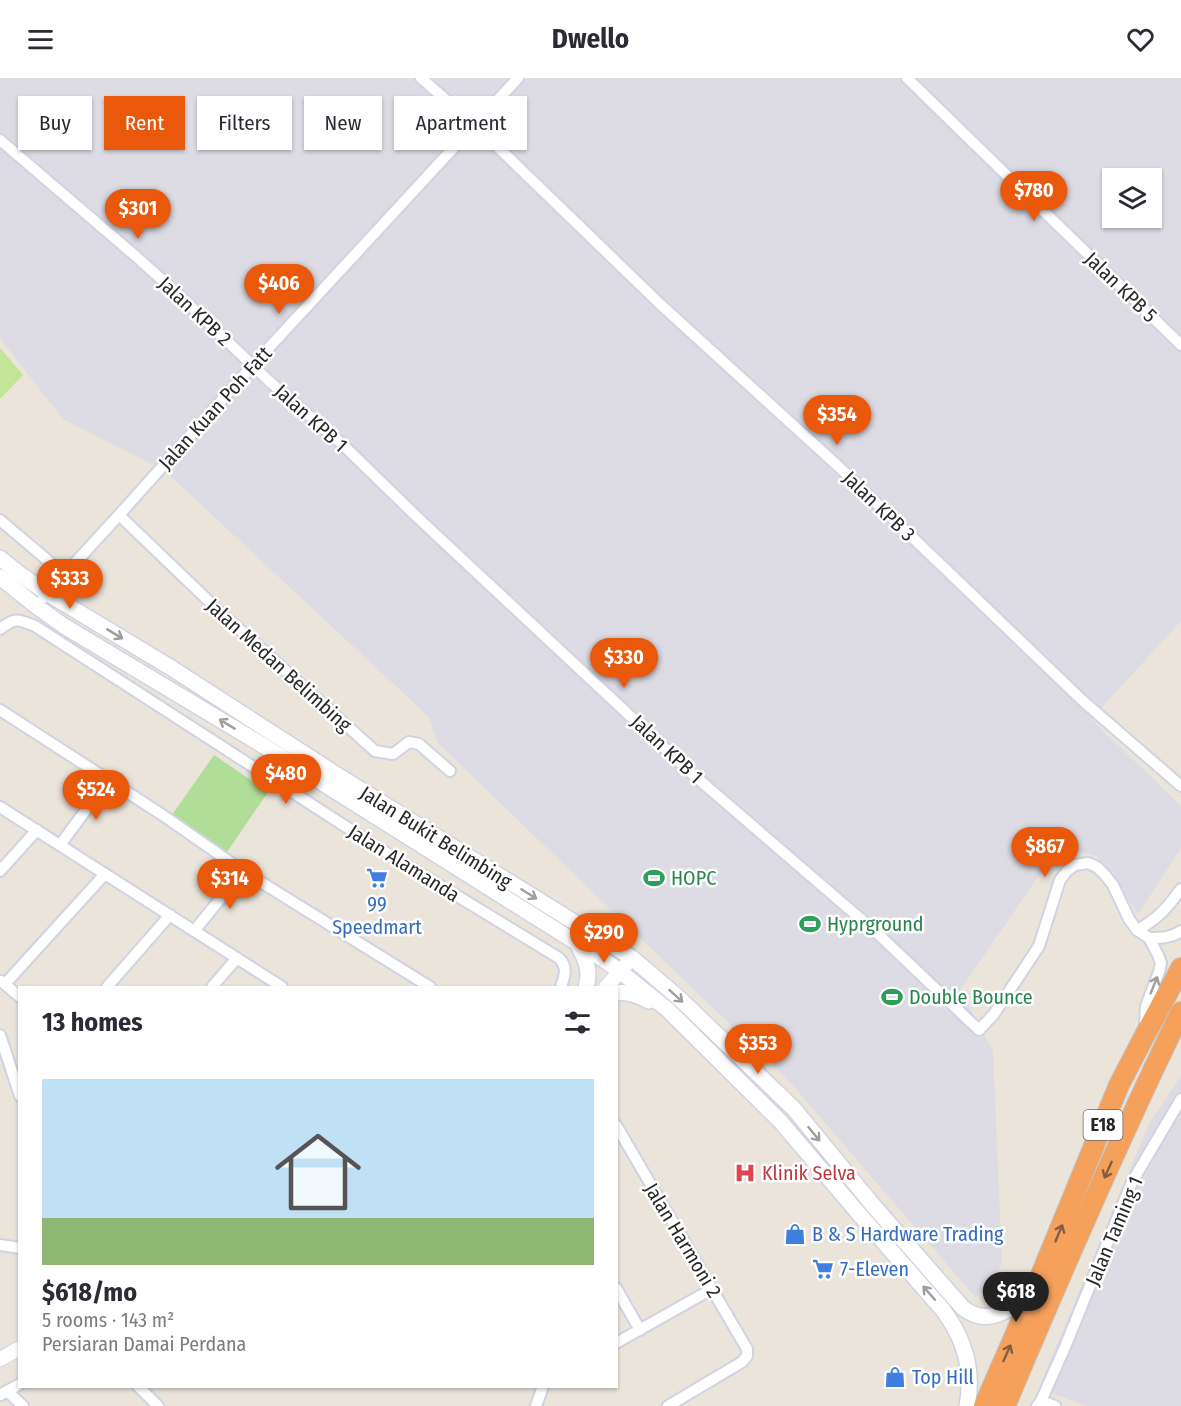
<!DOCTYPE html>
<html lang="en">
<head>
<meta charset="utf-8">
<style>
	:root { --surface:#fff; --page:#f7f7f7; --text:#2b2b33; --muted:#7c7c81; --line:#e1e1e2; --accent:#ea580c }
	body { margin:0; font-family:"Fira Sans Condensed",sans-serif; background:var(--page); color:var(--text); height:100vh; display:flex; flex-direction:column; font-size:22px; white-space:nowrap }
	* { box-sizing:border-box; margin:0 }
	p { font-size:20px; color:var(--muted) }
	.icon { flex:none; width:33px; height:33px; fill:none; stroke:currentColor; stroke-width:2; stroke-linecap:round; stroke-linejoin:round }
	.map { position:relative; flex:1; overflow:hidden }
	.panel { position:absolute; left:18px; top:908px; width:600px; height:402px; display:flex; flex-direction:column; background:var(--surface); border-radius:0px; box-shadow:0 2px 4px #0004 }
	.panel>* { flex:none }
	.top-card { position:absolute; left:18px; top:18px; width:600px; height:54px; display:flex; gap:12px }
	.buttons { position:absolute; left:1102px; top:90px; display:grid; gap:12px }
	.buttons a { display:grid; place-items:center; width:60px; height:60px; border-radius:0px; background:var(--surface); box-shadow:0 2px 4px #0004; font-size:30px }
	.price { position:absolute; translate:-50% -51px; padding:0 14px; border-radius:21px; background:var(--accent); color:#fff; font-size:20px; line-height:39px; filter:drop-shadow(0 2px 3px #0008) }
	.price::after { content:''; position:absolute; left:50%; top:36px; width:18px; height:14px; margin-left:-9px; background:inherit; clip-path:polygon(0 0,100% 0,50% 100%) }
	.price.current { background:#222; color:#fff }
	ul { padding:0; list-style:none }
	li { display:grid; align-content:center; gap:12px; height:318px; padding:0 24px }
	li+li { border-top:2px solid var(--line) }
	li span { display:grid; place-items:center; height:186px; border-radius:0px; color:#555 }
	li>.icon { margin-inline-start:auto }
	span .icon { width:108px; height:108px; fill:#fffc; stroke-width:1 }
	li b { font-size:26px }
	h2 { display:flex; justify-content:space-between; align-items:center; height:72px; padding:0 24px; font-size:26px }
	.pill { padding:0 21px; border-radius:0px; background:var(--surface); box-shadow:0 2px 4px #0004; font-size:21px; line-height:54px }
	.pill.current { background:var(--accent); color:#fff }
	header { display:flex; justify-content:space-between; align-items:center; height:78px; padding:0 24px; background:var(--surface); font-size:27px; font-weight:700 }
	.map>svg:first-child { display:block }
	.industrial { fill:#dddbe3; fill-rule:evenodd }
	.green { fill:#b0de99 }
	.pitch { fill:#c2e596 }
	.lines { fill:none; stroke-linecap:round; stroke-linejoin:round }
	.minor-casing { stroke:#d0d3e1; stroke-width:14 }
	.tertiary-casing { stroke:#d0d3e1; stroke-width:16 }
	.secondary-casing { stroke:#d0d3e1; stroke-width:18 }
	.motorway-casing { stroke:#c3c3c3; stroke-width:22 }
	.minor { stroke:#fff; stroke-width:10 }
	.tertiary { stroke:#fff; stroke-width:14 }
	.secondary { stroke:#fff; stroke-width:15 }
	.motorway { stroke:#f5a05b; stroke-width:20 }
	.oneway { stroke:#9e9e9e }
	.oneway2 { stroke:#845e3f }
	.labels { text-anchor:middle; stroke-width:5; stroke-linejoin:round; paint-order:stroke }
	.shield { fill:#fff; stroke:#686868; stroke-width:1.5 }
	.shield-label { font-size:18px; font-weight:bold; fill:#282828 }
	.street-label { font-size:20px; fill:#282828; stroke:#fff }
	.leisure-label { font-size:20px; fill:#27864d; stroke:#fff; text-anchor:start }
	.shop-label { font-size:20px; fill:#366cbe; stroke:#fff; text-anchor:start }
	.health-label { font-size:20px; fill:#be3a42; stroke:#fff; text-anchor:start }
</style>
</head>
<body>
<header><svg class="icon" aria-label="menu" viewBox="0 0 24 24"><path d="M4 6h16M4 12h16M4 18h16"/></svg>Dwello<svg class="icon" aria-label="heart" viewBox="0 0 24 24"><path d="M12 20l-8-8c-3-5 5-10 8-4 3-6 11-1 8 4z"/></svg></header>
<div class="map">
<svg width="1181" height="1328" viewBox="0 0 1181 1328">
	<rect width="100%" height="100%" fill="#eae4db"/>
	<g class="industrial">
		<path d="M0,0h1181v543l-90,98 90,87v42l-43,66 -41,-58 -38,-10 -99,144 33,61 9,213 -26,34 -187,-217 -351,-338 -9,-26 -265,-247 -101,-51 -63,-81zM1113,100h39v40h-39z"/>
		<polygon points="1181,998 1181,1328 1086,1328 1039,1310 1149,1046"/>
	</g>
	<polygon class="green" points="214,677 268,714 227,774 172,737"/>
	<polygon class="pitch" points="0,270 23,297 0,321"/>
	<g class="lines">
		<defs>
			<g id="minor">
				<polyline points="421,0 475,47 660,226 839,389 1083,623 1181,708"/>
				<polyline points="907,0 1181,267"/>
				<polyline points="0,62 132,175 179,217 269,303 341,365 416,438 690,694 877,855 979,952 994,936 1039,868 1060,802 1067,793 1075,787 1088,785 1097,789 1105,797 1113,807 1129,841 1137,852 1149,860 1158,877 1161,885 1159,894 1146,928 1145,947"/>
				<polyline points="119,437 218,532 375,673 393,676 409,664 419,666 450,693"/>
				<polyline points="0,442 65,497"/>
				<polyline points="43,520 119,437 253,287 518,0"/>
				<path d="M0,551c15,-12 18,-10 35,-3l347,224 177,108c9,9 6,17 2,29"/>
				<polyline points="0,632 161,736 243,793 430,909"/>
				<polyline points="0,729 282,909"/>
				<polyline points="60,767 108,702"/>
				<polyline points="0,793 37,752"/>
				<path d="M1137,852c21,-11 31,-23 44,-41"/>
				<polyline points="194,853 243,793"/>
				<path d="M1149,860c12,0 22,0 32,-7"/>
				<polyline points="1,903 20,919"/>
				<polyline points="5,906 105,796"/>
				<polyline points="107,909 170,837"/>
				<polyline points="212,909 237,880"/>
				<polyline points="0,957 20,1018"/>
				<polyline points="616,1047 747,1271 747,1278 742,1284 668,1328"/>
				<polyline points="0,1167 20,1170"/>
				<polyline points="616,1210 640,1252"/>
				<polyline points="616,1265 712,1211"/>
				<polyline points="138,1308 158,1328"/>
				<polyline points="7,1313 23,1328"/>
				<polyline points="0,1317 20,1306"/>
				<polyline points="1041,1323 1055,1328"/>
				<polyline points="536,1328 543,1308"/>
				<polyline points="1037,1328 1041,1323 1065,1269 1132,1104 1181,1021"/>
			</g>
			<g id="tertiary">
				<polyline points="606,909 632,880"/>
				<polyline points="0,1281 20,1270"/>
			</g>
			<g id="secondary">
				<path d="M0,480l21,17 26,18 126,76 161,104 298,185 47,40 115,111 78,95 91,104c29,22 50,-3 73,-21"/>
				<path d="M0,499l36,29 28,20 195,117 345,217 17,12 47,38 112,111 80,94 83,95c21,28 31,61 24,96"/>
				<path d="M578,867c8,15 13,26 8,42"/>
				<path d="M616,915c12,-2 23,3 33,8"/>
			</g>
			<g id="motorway">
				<polyline points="984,1328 1036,1209 1119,1007 1145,957 1181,890"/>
				<path d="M1005,1328c56,-133 113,-265 176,-394"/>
			</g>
		</defs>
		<use href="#minor" class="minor-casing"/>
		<use href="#tertiary" class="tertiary-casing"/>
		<use href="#secondary" class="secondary-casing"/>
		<use href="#motorway" class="motorway-casing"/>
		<use href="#minor" class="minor"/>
		<use href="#tertiary" class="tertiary"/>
		<use href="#secondary" class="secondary"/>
		<use href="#motorway" class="motorway"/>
	</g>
	<defs><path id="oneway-shaft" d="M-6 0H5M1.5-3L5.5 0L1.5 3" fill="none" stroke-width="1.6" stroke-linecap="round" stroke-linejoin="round" transform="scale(1.5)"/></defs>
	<g class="oneway">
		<use href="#oneway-shaft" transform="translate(115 556) rotate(31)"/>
		<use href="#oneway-shaft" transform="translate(227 646) rotate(-149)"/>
		<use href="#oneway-shaft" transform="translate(529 816) rotate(32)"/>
		<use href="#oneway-shaft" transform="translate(1154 907) rotate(-68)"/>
		<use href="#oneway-shaft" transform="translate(676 918) rotate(42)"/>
		<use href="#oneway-shaft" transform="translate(814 1056) rotate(51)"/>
		<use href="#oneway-shaft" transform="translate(929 1215) rotate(-131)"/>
	</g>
	<g class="oneway2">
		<use href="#oneway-shaft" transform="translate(1108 1092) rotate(114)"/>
		<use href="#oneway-shaft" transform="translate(1059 1155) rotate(-67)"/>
		<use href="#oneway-shaft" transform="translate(1007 1275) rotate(-66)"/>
	</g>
	<defs>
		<symbol id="supermarket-bare" viewBox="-9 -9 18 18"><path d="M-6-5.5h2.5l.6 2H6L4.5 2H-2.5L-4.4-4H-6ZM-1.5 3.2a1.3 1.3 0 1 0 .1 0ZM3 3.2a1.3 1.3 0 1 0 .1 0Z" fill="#3f7fe0" stroke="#fff" stroke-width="2.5" paint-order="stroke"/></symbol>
		<symbol id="stadium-bare" viewBox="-9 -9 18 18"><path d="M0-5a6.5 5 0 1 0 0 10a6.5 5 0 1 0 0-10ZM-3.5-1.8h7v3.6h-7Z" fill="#2e9e5b" stroke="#fff" stroke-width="2.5" paint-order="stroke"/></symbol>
		<symbol id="hospital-bare" viewBox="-9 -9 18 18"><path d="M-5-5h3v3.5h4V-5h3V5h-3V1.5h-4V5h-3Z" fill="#e0444e" stroke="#fff" stroke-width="2.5" paint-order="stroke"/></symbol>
		<symbol id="shop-bare" viewBox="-9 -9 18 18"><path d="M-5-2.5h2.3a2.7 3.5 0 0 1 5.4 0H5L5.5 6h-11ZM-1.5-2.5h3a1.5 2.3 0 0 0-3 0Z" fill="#3f7fe0" stroke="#fff" stroke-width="2.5" paint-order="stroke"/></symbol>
	</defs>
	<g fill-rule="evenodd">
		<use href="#supermarket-bare" x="362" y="785" width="30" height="30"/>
		<use href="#stadium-bare" x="639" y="785" width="30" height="30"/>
		<use href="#stadium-bare" x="795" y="831" width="30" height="30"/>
		<use href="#stadium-bare" x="877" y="904" width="30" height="30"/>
		<use href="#hospital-bare" x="730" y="1080" width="30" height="30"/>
		<use href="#shop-bare" x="780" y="1141" width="30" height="30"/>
		<use href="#supermarket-bare" x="808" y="1176" width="30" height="30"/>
		<use href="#shop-bare" x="880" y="1284" width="30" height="30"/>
	</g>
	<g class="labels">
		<rect class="shield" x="1083.5" y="1032" width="39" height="30" rx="4.5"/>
		<g class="shield-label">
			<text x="1103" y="1053">E18</text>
		</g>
		<g class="street-label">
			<text transform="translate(1121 209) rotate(44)" y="7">Jalan KPB 5</text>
			<text transform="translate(195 233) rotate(43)" y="7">Jalan KPB 2</text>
			<text transform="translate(215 330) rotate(-48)" y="7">Jalan Kuan Poh Fatt</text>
			<text transform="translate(311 340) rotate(42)" y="7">Jalan KPB 1</text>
			<text transform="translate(879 428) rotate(44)" y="7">Jalan KPB 3</text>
			<text transform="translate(279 587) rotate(42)" y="7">Jalan Medan Belimbing</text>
			<text transform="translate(667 671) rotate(43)" y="7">Jalan KPB 1</text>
			<text transform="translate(436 759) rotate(32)" y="7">Jalan Bukit Belimbing</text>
			<text transform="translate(404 785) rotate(32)" y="7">Jalan Alamanda</text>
			<text transform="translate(1114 1153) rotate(-67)" y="7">Jalan Taming 1</text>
			<text transform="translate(683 1162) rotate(59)" y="7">Jalan Harmoni 2</text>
		</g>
		<g class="leisure-label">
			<text x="671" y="807">HOPC</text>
			<text x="827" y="853">Hyprground</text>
			<text x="909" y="926">Double Bounce</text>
		</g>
		<g class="shop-label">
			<text x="377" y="833" text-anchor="middle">99<tspan x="377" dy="23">Speedmart</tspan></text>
			<text x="812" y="1163">B &amp; S Hardware Trading</text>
			<text x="840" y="1198">7-Eleven</text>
			<text x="912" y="1306">Top Hill</text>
		</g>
		<g class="health-label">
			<text x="762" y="1102">Klinik Selva</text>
		</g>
	</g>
</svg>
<div class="buttons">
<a><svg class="icon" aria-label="layers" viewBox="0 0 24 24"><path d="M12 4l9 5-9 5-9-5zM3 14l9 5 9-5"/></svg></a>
</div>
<b class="price" style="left:1034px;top:144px">$780</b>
<b class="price" style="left:138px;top:162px">$301</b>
<b class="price" style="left:279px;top:237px">$406</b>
<b class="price" style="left:837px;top:368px">$354</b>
<b class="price" style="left:70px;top:532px">$333</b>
<b class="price" style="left:624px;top:611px">$330</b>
<b class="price" style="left:286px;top:727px">$480</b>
<b class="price" style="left:96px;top:743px">$524</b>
<b class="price" style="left:1045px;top:800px">$867</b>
<b class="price" style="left:230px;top:832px">$314</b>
<b class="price" style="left:604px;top:886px">$290</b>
<b class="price" style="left:758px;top:997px">$353</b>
<b class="price current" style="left:1016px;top:1245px">$618</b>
<div class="top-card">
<a class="pill">Buy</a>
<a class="pill current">Rent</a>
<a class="pill">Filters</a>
<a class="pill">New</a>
<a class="pill">Apartment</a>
</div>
<section class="panel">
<h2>13 homes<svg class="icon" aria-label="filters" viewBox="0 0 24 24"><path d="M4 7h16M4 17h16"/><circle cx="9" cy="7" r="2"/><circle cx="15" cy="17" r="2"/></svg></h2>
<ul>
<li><span style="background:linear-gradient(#bfe0f5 75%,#8fb573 0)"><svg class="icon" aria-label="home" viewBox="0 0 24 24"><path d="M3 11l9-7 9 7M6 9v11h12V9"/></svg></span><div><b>$618/mo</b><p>5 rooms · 143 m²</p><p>Persiaran Damai Perdana</p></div></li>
</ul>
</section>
</div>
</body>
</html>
